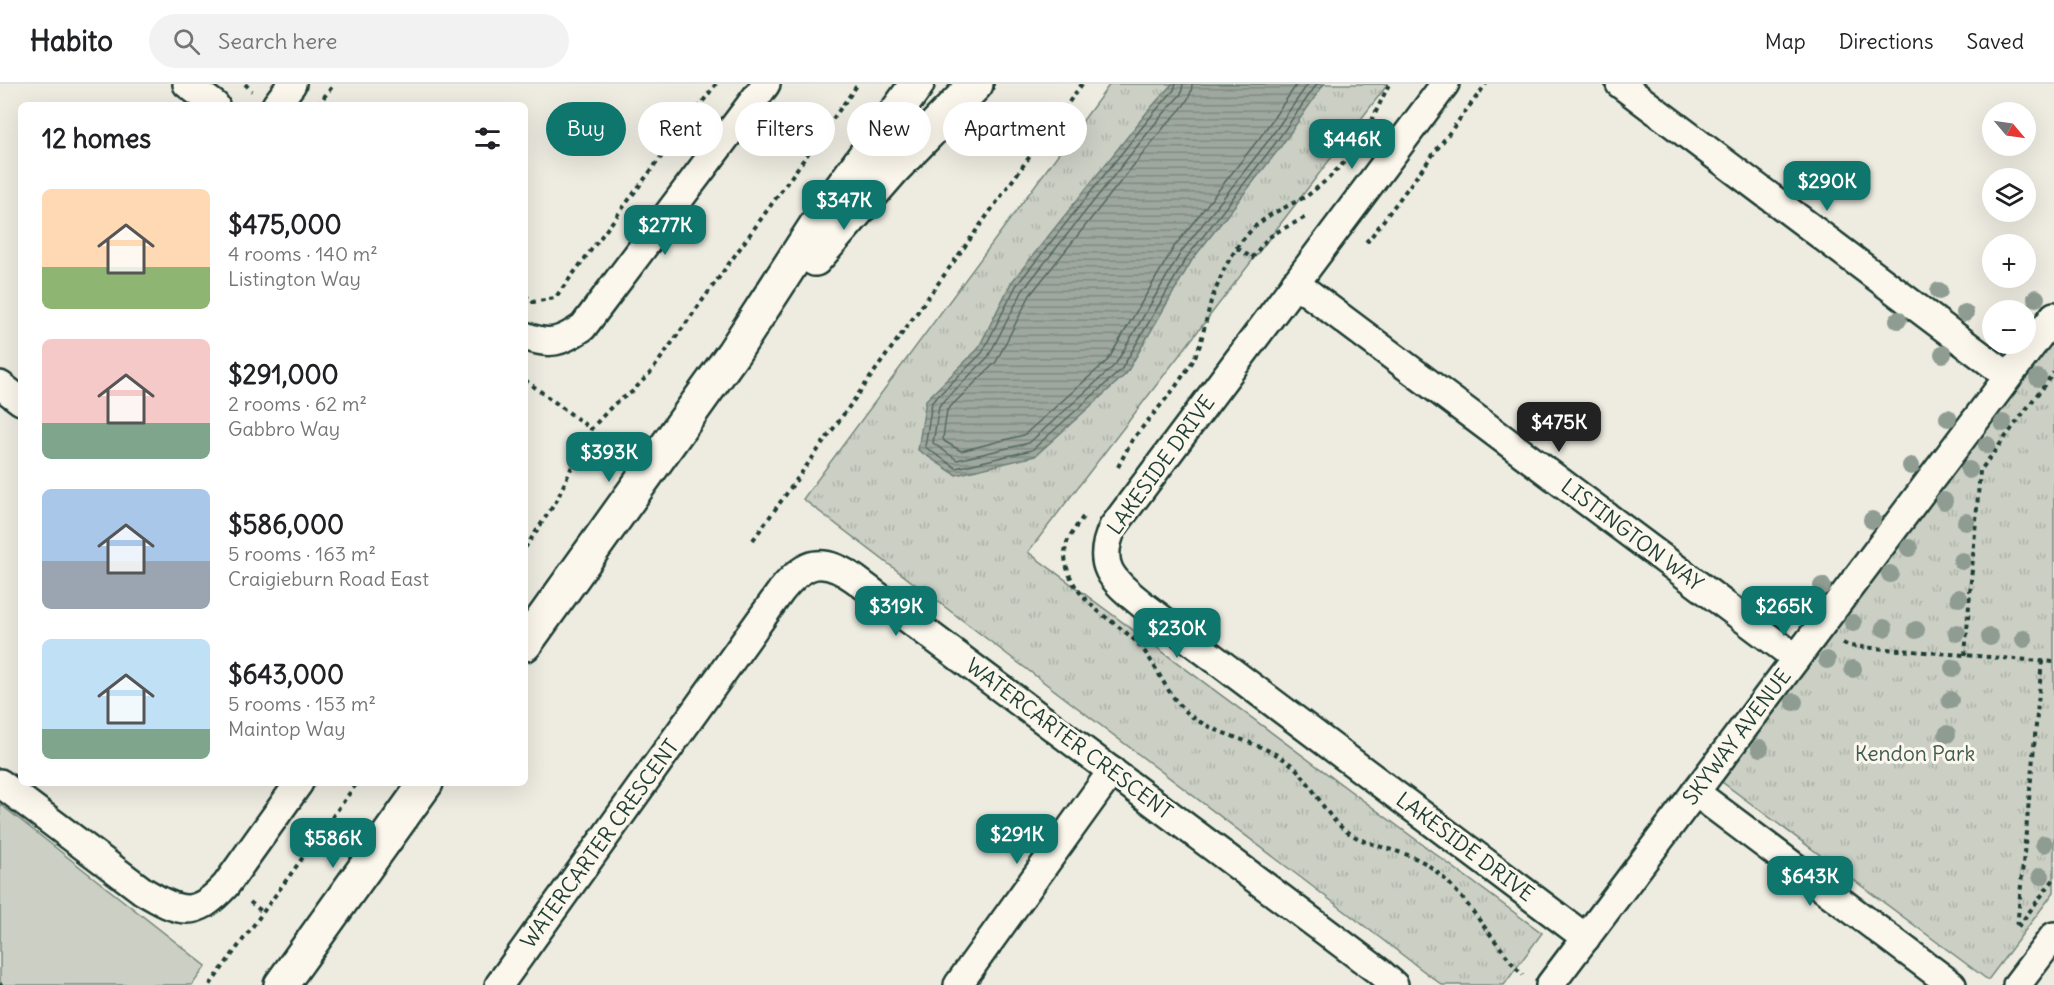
<!DOCTYPE html>
<html lang="en">
<head>
<meta charset="utf-8">
<style>
	:root { --surface:#fff; --page:#f2f2f2; --text:#202124; --muted:#757577; --line:#e0e0e0; --accent:#0f766e }
	body { margin:0; font-family:Delius,sans-serif; background:var(--page); color:var(--text); height:100vh; display:flex; flex-direction:column; font-size:22px; white-space:nowrap }
	* { box-sizing:border-box; margin:0 }
	p { font-size:20px; color:var(--muted) }
	.icon { flex:none; width:33px; height:33px; fill:none; stroke:currentColor; stroke-width:2; stroke-linecap:round; stroke-linejoin:round }
	.map { position:relative; flex:1; overflow:hidden }
	.side { position:absolute; left:18px; top:18px; width:510px; height:684px; display:flex; flex-direction:column; background:var(--surface); border-radius:9px; box-shadow:0 6px 24px #0002 }
	.side>* { flex:none }
	.hud { position:absolute; left:546px; top:18px; width:570px; height:54px; display:flex; gap:12px }
	.needle { width:39px; rotate:119deg }
	.fabs { position:absolute; left:1982px; top:18px; display:grid; gap:12px }
	.fabs a { display:grid; place-items:center; width:54px; height:54px; border-radius:50%; background:var(--surface); box-shadow:0 6px 24px #0002; font-size:30px }
	.price { position:absolute; translate:-50% -51px; padding:0 14px; border-radius:12px; background:var(--accent); color:#fff; font-size:20px; line-height:39px; filter:drop-shadow(0 2px 3px #0008) }
	.price::after { content:''; position:absolute; left:50%; top:36px; width:18px; height:14px; margin-left:-9px; background:inherit; clip-path:polygon(0 0,100% 0,50% 100%) }
	.price.on { background:#222; color:#fff }
	ul { padding:0; list-style:none }
	li { display:flex; align-items:center; gap:18px; height:150px; padding:0 24px }
	li span { display:grid; place-items:center; flex:none; width:168px; height:120px; border-radius:9px; color:#555 }
	li>.icon { margin-inline-start:auto }
	span .icon { width:72px; height:72px; fill:#fffc; stroke-width:1 }
	li b { font-size:26px }
	h2 { display:flex; justify-content:space-between; align-items:center; height:72px; padding:0 24px; font-size:26px }
	.tag { padding:0 21px; border-radius:27px; background:var(--surface); box-shadow:0 6px 24px #0002; font-size:21px; line-height:54px }
	.tag.on { background:var(--accent); color:#fff }
	header { display:flex; align-items:center; gap:36px; box-sizing:border-box; height:84px; padding:0 30px; background:var(--surface); border-bottom:2px solid var(--line) }
	header strong { font-size:28px }
	nav { display:flex; gap:33px; margin-inline-start:auto; font-size:21px }
	.search { width:420px; height:54px; background:var(--page); display:flex; align-items:center; gap:15px; box-sizing:border-box; padding:0 21px; border-radius:33px; color:var(--muted); font-size:22px }
	.map>svg:first-child { display:block }
	.grass { fill:#cbcfc4; stroke:#75867c; stroke-width:1.5 }
	.park { fill:url(#park-tufts); stroke:#75867c; stroke-width:1.5 }
	.water { fill:url(#water-rules); stroke:#6c7d74; stroke-width:1.5 }
	.lines { fill:none; stroke-linecap:round; stroke-linejoin:round }
	.shore { stroke:#52685f; stroke-width:1.5 }
	.minor-casing { stroke:#1f3d34; stroke-width:32 }
	.secondary-casing { stroke:#1f3d34; stroke-width:38 }
	.path { stroke:#1f3d34; stroke-width:4; stroke-dasharray:4.5 4.5; stroke-linecap:butt }
	.minor { stroke:#fbf7ec; stroke-width:27 }
	.secondary { stroke:#fbf7ec; stroke-width:33 }
	.tree { fill:#8f9c92 }
	.labels { text-anchor:middle; stroke-width:6; stroke-linejoin:round; paint-order:stroke }
	.street-label { font-size:21px; fill:#1f3d34; stroke:#fbf7ec }
	.park-label { font-size:21px; fill:#415a51; stroke:#fbf7ec }
</style>
</head>
<body>
<header>
<strong>Habito</strong>
<div class="search"><svg class="icon" aria-label="search" viewBox="0 0 24 24"><circle cx="10" cy="10" r="6"/><path d="M15 15l6 6"/></svg>Search here</div>
<nav><a>Map</a><a>Directions</a><a>Saved</a></nav>
</header>
<div class="map">
<svg width="2054" height="901" viewBox="0 0 2054 901">
	<defs>
		<pattern id="park-tufts" width="24" height="20" patternUnits="userSpaceOnUse" patternTransform="scale(1.5)"><rect width="24" height="20" fill="#cbcfc4"/><path d="M3 7l-1-3M5 7V3M7 7l1-3M15 17l-1-3M17 17v-4M19 17l1-3" fill="none" stroke="#aeb3a9"/></pattern>
		<pattern id="water-rules" width="6" height="5" patternUnits="userSpaceOnUse" patternTransform="scale(1.5)"><rect width="6" height="5" fill="#9fa89f"/><path d="M0 2.5h6" fill="none" stroke="#818a82"/></pattern>
	</defs>
	<rect width="100%" height="100%" fill="#eeece1"/>
	<filter id="ink" filterUnits="userSpaceOnUse"><feTurbulence type="fractalNoise" baseFrequency=".0167" numOctaves="2"/><feDisplacementMap in="SourceGraphic" scale="12" xChannelSelector="R" yChannelSelector="G"/><feConvolveMatrix kernelMatrix="1 2 1 2 8 2 1 2 1" color-interpolation-filters="sRGB"/></filter>
	<g filter="url(#ink)">
		<polygon class="grass" points="0,720 206,882 192,901 0,901"/>
		<g class="park">
			<polygon points="1110,0 1388,0 1028,468 1542,849 1504,901 1442,901 803,415"/>
			<polygon points="2054,251 2054,808 1988,896 1722,698"/>
		</g>
		<polygon class="water" points="1172,0 1324,0 1279,65 1192,176 1126,290 1035,372 956,391 918,366 926,316 978,265 1011,199 1148,27"/>
		<g class="lines">
			<g class="shore">
				<polyline points="1176,0 1174,6 1152,31 1016,202 982,269 932,318 925,363 956,384 1032,366 1121,286 1187,173 1274,61 1317,0"/>
				<polyline points="1183,0 1181,10 1158,36 1023,206 988,273 939,322 933,359 957,376 1029,359 1115,281 1181,168 1268,57 1308,0"/>
				<path d="M1192,0c0,17 -16,30 -27,42l-135,169 -34,67 -49,48 -4,28 1,3 17,10 63,-16 84,-75 66,-113 87,-111 36,-52"/>
			</g>
			<defs>
				<g id="minor">
					<polyline points="187,0 215,21"/>
					<path d="M1445,0l-332,443c-19,40 1,54 30,78l443,333"/>
					<polyline points="1620,0 2008,292"/>
					<polyline points="276,21 292,0"/>
					<polyline points="1295,199 1796,574"/>
					<path d="M525,252c25,10 36,6 58,-9l183,-243"/>
					<polyline points="0,301 21,317"/>
					<path d="M0,699l143,108c37,22 52,28 83,-6l73,-102"/>
					<polyline points="1695,708 1952,901"/>
					<path d="M499,901l282,-394c24,-30 42,-35 74,-12l522,391 17,15"/>
					<polyline points="958,901 1112,687"/>
					<polyline points="1550,901 2054,232"/>
					<polyline points="2017,901 2054,852"/>
				</g>
				<g id="secondary">
					<polyline points="815,175 893,85 976,0"/>
					<polyline points="525,560 734,268 830,120 917,0"/>
					<polyline points="281,901 426,699"/>
				</g>
			</defs>
			<use href="#minor" class="minor-casing"/>
			<use href="#secondary" class="secondary-casing"/>
			<g class="path">
				<polyline points="245,0 252,7"/>
				<polyline points="318,21 334,0"/>
				<polyline points="1366,155 1368,157 1486,0"/>
				<polyline points="1237,164 1252,174 1266,156 1275,149 1308,132"/>
				<polyline points="525,211 533,218 555,214 716,0"/>
				<polyline points="525,296 591,345"/>
				<polyline points="1118,383 1132,356 1174,305 1193,277 1200,261 1211,217 1225,183 1239,160 1254,143 1270,131 1307,112 1329,94 1349,73 1365,51 1389,0"/>
				<path d="M1083,433c-5,7 -11,15 -15,23 -11,26 11,56 30,71 13,11 30,21 42,35 20,23 27,53 54,72 28,19 65,23 94,44 26,19 34,54 61,71 26,17 59,16 83,35 27,21 47,53 68,79 7,9 14,20 23,28"/>
				<polyline points="753,456 1082,0"/>
				<polyline points="525,464 557,416 577,371 591,345 614,320 632,308 651,288 858,0"/>
				<polyline points="1843,559 1848,562 2054,578"/>
				<polyline points="1965,571 1980,387 2054,288"/>
				<polyline points="2042,577 2017,844 2054,795"/>
				<polyline points="250,818 264,829"/>
				<polyline points="0,900 2,901"/>
				<polyline points="210,901 357,699"/>
			</g>
			<use href="#minor" class="minor"/>
			<use href="#secondary" class="secondary"/>
		</g>
		<g class="tree">
			<circle cx="1939" cy="207" r="9"/>
			<circle cx="2036" cy="214" r="9"/>
			<circle cx="1965" cy="229" r="9"/>
			<circle cx="1898" cy="236" r="9"/>
			<circle cx="1943" cy="270" r="9"/>
			<circle cx="2038" cy="294" r="9"/>
			<circle cx="1948" cy="334" r="9"/>
			<circle cx="2003" cy="339" r="9"/>
			<circle cx="1987" cy="361" r="9"/>
			<circle cx="1911" cy="382" r="9"/>
			<circle cx="1969" cy="386" r="9"/>
			<circle cx="1944" cy="417" r="9"/>
			<circle cx="1872" cy="436" r="9"/>
			<circle cx="1966" cy="438" r="9"/>
			<circle cx="1909" cy="464" r="9"/>
			<circle cx="1962" cy="477" r="9"/>
			<circle cx="1890" cy="490" r="9"/>
			<circle cx="1822" cy="502" r="9"/>
			<circle cx="1959" cy="514" r="9"/>
			<circle cx="1853" cy="539" r="9"/>
			<circle cx="1884" cy="544" r="9"/>
			<circle cx="1916" cy="546" r="9"/>
			<circle cx="1957" cy="549" r="9"/>
			<circle cx="1990" cy="553" r="9"/>
			<circle cx="2024" cy="555" r="9"/>
			<circle cx="1827" cy="576" r="9"/>
			<circle cx="1953" cy="584" r="9"/>
			<circle cx="1853" cy="585" r="9"/>
			<circle cx="1950" cy="616" r="9"/>
			<circle cx="1794" cy="618" r="9"/>
			<circle cx="1947" cy="650" r="9"/>
			<circle cx="1760" cy="664" r="9"/>
			<circle cx="2044" cy="760" r="9"/>
			<circle cx="2041" cy="792" r="9"/>
		</g>
	</g>
	<g class="labels">
		<g class="street-label">
			<text transform="translate(1161 381) rotate(-54)" y="7">LAKESIDE DRIVE</text>
			<text transform="translate(1632 451) rotate(37)" y="7">LISTINGTON WAY</text>
			<text transform="translate(1737 653) rotate(-53)" y="7">SKYWAY AVENUE</text>
			<text transform="translate(1069 655) rotate(37)" y="7">WATERCARTER CRESCENT</text>
			<text transform="translate(600 760) rotate(-54)" y="7">WATERCARTER CRESCENT</text>
			<text transform="translate(1465 763) rotate(37)" y="7">LAKESIDE DRIVE</text>
		</g>
		<g class="park-label">
			<text x="1915" y="677">Kendon Park</text>
		</g>
	</g>
</svg>
<div class="fabs">
<a><svg class="needle" viewBox="-14 -14 28 28"><path d="M0-13l5 13h-10z" fill="#e53935"/><path d="M0 13l5-13h-10z" fill="#757577"/></svg></a>
<a><svg class="icon" aria-label="layers" viewBox="0 0 24 24"><path d="M12 4l9 5-9 5-9-5zM3 14l9 5 9-5"/></svg></a>
<a>+</a>
<a>−</a>
</div>
<b class="price" style="left:1352px;top:86px">$446K</b>
<b class="price" style="left:1827px;top:128px">$290K</b>
<b class="price" style="left:844px;top:147px">$347K</b>
<b class="price" style="left:665px;top:172px">$277K</b>
<b class="price on" style="left:1559px;top:369px">$475K</b>
<b class="price" style="left:609px;top:399px">$393K</b>
<b class="price" style="left:896px;top:553px">$319K</b>
<b class="price" style="left:1784px;top:553px">$265K</b>
<b class="price" style="left:1177px;top:575px">$230K</b>
<b class="price" style="left:1017px;top:781px">$291K</b>
<b class="price" style="left:333px;top:785px">$586K</b>
<b class="price" style="left:1810px;top:823px">$643K</b>
<div class="hud">
<a class="tag on">Buy</a>
<a class="tag">Rent</a>
<a class="tag">Filters</a>
<a class="tag">New</a>
<a class="tag">Apartment</a>
</div>
<section class="side">
<h2>12 homes<svg class="icon" aria-label="filters" viewBox="0 0 24 24"><path d="M4 7h16M4 17h16"/><circle cx="9" cy="7" r="2"/><circle cx="15" cy="17" r="2"/></svg></h2>
<ul>
<li><span style="background:linear-gradient(#ffd9b3 65%,#8fb573 0)"><svg class="icon" aria-label="home" viewBox="0 0 24 24"><path d="M3 11l9-7 9 7M6 9v11h12V9"/></svg></span><div><b>$475,000</b><p>4 rooms · 140 m²</p><p>Listington Way</p></div></li>
<li><span style="background:linear-gradient(#f6c9c9 70%,#7fa58c 0)"><svg class="icon" aria-label="home" viewBox="0 0 24 24"><path d="M3 11l9-7 9 7M6 9v11h12V9"/></svg></span><div><b>$291,000</b><p>2 rooms · 62 m²</p><p>Gabbro Way</p></div></li>
<li><span style="background:linear-gradient(#a9c7e8 60%,#9aa5b1 0)"><svg class="icon" aria-label="home" viewBox="0 0 24 24"><path d="M3 11l9-7 9 7M6 9v11h12V9"/></svg></span><div><b>$586,000</b><p>5 rooms · 163 m²</p><p>Craigieburn Road East</p></div></li>
<li><span style="background:linear-gradient(#bfe0f5 75%,#7fa58c 0)"><svg class="icon" aria-label="home" viewBox="0 0 24 24"><path d="M3 11l9-7 9 7M6 9v11h12V9"/></svg></span><div><b>$643,000</b><p>5 rooms · 153 m²</p><p>Maintop Way</p></div></li>
</ul>
</section>
</div>
</body>
</html>
